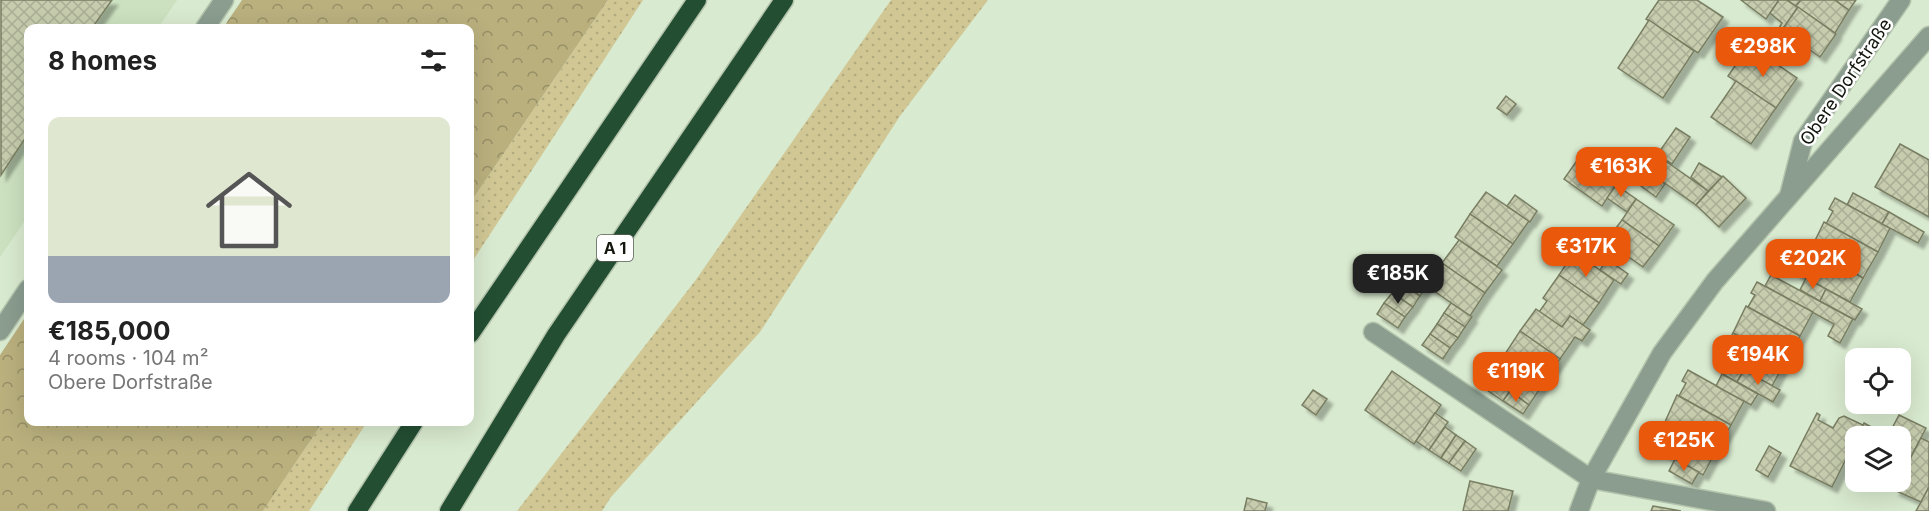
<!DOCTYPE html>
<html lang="en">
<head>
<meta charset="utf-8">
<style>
	:root { --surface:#fff; --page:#f2f2f2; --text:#222; --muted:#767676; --accent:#ea580c }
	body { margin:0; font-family:Inter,sans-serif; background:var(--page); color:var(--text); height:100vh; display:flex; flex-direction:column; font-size:22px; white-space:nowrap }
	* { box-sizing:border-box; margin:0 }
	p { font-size:20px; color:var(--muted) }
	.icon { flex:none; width:33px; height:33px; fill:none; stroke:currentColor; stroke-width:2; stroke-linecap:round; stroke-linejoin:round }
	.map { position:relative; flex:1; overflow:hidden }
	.side { position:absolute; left:24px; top:24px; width:450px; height:402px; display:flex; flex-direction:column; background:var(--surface); border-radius:12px; box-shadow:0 6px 24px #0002 }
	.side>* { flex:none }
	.controls { position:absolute; left:1845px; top:348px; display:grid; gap:12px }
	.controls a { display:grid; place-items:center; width:66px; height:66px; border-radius:12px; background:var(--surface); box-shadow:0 6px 24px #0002; font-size:30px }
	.price { position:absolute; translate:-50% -51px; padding:0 14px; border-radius:12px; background:var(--accent); color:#fff; font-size:20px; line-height:39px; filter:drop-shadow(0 2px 3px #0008) }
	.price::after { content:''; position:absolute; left:50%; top:36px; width:18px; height:14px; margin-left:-9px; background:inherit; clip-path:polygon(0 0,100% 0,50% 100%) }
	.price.selected { background:#222; color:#fff }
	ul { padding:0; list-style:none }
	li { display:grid; align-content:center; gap:12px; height:318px; padding:0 24px }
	li span { display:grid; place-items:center; height:186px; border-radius:12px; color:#555 }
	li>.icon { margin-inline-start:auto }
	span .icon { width:108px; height:108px; fill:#fffc; stroke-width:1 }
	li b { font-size:26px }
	h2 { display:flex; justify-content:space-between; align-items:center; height:72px; padding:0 24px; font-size:26px }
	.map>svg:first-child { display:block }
	.built { fill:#cbe1bf }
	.grass { fill:url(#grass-dots) }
	.forest { fill:url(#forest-crowns) }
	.building { fill:url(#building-cross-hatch); stroke:#797e62; stroke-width:1.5; filter:url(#shadow) }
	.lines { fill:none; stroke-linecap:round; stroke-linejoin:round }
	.minor-casing { stroke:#b4c4ac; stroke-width:21 }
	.highway-casing { stroke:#b4c4ac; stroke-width:21 }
	.minor { stroke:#8a9d8f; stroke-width:18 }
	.highway { stroke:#234e32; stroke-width:18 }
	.labels { text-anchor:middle; stroke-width:5; stroke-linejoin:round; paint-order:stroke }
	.shield { fill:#fff; stroke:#585d56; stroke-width:1.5 }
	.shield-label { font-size:16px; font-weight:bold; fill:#11170d }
	.street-label { font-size:18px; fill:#11170d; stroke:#fff }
</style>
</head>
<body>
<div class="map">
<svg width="1929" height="511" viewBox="0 0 1929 511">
	<defs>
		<pattern id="grass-dots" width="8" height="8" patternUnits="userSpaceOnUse" patternTransform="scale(1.5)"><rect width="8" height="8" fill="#d1c795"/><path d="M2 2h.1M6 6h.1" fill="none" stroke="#b2aa7f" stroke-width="1.8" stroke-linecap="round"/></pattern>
		<pattern id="forest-crowns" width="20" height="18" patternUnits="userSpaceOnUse" patternTransform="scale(1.5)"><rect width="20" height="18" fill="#bab07e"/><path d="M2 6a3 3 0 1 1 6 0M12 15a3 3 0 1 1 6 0" fill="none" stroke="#968e66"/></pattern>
		<pattern id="building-cross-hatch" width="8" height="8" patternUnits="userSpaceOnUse" patternTransform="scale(1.5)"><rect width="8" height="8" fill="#c6ccad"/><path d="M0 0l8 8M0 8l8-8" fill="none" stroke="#a9ae94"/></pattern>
		<filter id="shadow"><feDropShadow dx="5.5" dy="5.5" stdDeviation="1.5" flood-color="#0004"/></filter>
	</defs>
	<rect width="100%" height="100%" fill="#d8eacf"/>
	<polygon class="built" points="0,0 177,0 158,28 28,28 28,216 0,257"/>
	<g class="grass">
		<polygon points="608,0 643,0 470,265 470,203"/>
		<polygon points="891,0 988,0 900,116 760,332 611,497 602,511 517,511 695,281"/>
		<polygon points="323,422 367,422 309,511 263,511"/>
	</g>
	<g class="forest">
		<polygon points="242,0 608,0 470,203 470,28 223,28"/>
		<polygon points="28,313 28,422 323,422 263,511 0,511 0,355"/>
	</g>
	<g class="building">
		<polygon points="1,0 112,0 92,28 28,28 28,134 1,175"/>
		<polygon points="1659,0 1697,0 1723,17 1698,53 1646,19"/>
		<polygon points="1741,0 1779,0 1766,19"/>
		<polygon points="1779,0 1787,0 1798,7 1782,30 1779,28 1782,23 1770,13"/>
		<polygon points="1787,0 1801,0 1796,6"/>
		<polygon points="1801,0 1835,0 1849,10 1835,33 1796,6"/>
		<polygon points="1835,0 1856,0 1849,10"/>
		<polygon points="1798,7 1836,34 1820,57 1782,30"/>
		<polygon points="1649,20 1694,51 1663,98 1618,68"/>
		<polygon points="1746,50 1755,56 1759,52 1797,78 1776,108 1728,76"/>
		<polygon points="1736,81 1776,108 1751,144 1711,117"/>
		<polygon points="1506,96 1516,104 1507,115 1497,108"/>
		<polygon points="1676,128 1690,137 1672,164 1657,155"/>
		<polygon points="1900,144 1929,160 1929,217 1875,187"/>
		<polygon points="1657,155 1708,191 1696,205 1646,170"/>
		<polygon points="1578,159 1616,185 1602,206 1564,179"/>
		<polygon points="1699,163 1722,177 1708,191 1691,177"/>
		<polygon points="1609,165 1624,175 1616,185 1601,175"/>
		<polygon points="1646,170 1665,184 1656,197 1637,183"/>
		<polygon points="1723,176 1746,198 1719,227 1696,205"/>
		<polygon points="1616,185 1636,199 1627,212 1607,198"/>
		<polygon points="1486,192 1529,221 1513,244 1470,214"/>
		<polygon points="1853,193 1889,212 1882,224 1847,205"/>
		<polygon points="1515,195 1537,211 1530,222 1507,206"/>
		<polygon points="1835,198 1890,228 1878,252 1826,224 1833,211 1829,209"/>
		<polygon points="1636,199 1674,225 1659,246 1622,220"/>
		<polygon points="1889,212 1924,232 1918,243 1882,224"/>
		<polygon points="1470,214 1513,244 1497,266 1455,237"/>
		<polygon points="1622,220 1659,246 1643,267 1606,241"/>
		<polygon points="1824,222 1878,252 1863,278 1811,249"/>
		<polygon points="1459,240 1502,270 1485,293 1442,263"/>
		<polygon points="1811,249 1863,278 1850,302 1794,272 1800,260 1804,262"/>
		<polygon points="1574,252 1614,280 1599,303 1559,275"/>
		<polygon points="1607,259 1628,274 1621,284 1600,270"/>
		<polygon points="1442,263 1485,293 1470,316 1427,286"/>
		<polygon points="1406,272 1427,286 1420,296 1399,282"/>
		<polygon points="1559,275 1599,303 1583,325 1570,316 1562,327 1539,312 1547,301 1543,298"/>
		<polygon points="1771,275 1853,319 1840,343 1828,336 1834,324 1765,286"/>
		<polygon points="1806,278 1826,289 1820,301 1800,290"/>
		<polygon points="1399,282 1420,296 1413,307 1392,293"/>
		<polygon points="1757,282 1813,312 1800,336 1748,307 1755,295 1751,293"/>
		<polygon points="1826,289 1862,309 1855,320 1820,301"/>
		<polygon points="1392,293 1413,307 1405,317 1384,303"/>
		<polygon points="1384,303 1405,317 1398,328 1377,314"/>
		<polygon points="1451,303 1472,317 1465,327 1444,313"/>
		<polygon points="1746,306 1800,336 1785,362 1733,333"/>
		<polygon points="1536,309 1562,327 1570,316 1590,330 1582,341 1575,337 1560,359 1520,331"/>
		<polygon points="1444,313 1465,327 1458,338 1437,324"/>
		<polygon points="1437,324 1458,338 1450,348 1430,334"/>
		<polygon points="1520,331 1560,359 1545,381 1505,354"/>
		<polygon points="1733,333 1785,362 1772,386 1716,355 1722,344 1726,346"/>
		<polygon points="1430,334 1450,348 1443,359 1422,345"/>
		<polygon points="1505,354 1545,381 1529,405 1489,377"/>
		<polygon points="1729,362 1744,370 1737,382 1722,374"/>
		<polygon points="1688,370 1744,401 1731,425 1679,396 1686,383 1682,381"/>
		<polygon points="1744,370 1780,390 1773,402 1737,382"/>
		<polygon points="1392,371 1441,405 1414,444 1365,410"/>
		<polygon points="1722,374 1758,394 1751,405 1716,386"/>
		<polygon points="1491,378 1510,391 1503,401 1484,388"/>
		<polygon points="1313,390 1327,399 1316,415 1302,405"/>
		<polygon points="1510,391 1529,405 1523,414 1503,401"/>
		<polygon points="1677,395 1731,425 1716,451 1665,422"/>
		<polygon points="1435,413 1448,422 1429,450 1416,441"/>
		<polygon points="1817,413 1820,415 1818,420 1833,428 1839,418 1844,416 1863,425 1832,487 1790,466"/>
		<polygon points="1899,415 1926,428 1900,478 1900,436 1888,436"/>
		<polygon points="1665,422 1716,451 1703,475 1647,444 1653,433 1657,435"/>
		<polygon points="1864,423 1877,430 1874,436 1858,436"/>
		<polygon points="1445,427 1456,435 1441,458 1429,450"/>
		<polygon points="1877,431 1887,436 1874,436"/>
		<polygon points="1456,435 1465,441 1449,463 1441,458"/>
		<polygon points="1921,438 1929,442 1929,487 1921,502 1894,490"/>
		<polygon points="1465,441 1476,449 1461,471 1449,463"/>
		<polygon points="1769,446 1781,453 1768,477 1756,470"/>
		<polygon points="1675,459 1699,472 1692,484 1669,471"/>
		<polygon points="1470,481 1513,491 1508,511 1463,511"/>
		<polygon points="1929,487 1929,511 1916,511 1921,502"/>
		<polygon points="1247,498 1267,503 1265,511 1244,511"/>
		<polygon points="1653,506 1681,511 1651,511"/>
	</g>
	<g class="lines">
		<defs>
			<g id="minor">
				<polyline points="205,28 224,0"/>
				<polyline points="1789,196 1803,141 1901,0"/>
				<polyline points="0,331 28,289"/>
				<polyline points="1373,332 1591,479 1766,511"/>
				<polyline points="1579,511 1591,479 1662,353 1715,281 1929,36"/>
			</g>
			<g id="highway">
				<polyline points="470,334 697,0"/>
				<polyline points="357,511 414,422"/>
				<polyline points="449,511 556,335 784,0"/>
			</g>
		</defs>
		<use href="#minor" class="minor-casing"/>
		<use href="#highway" class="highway-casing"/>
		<use href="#minor" class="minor"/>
		<use href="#highway" class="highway"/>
	</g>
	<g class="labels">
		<rect class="shield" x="597" y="235" width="36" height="26" rx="4.5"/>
		<g class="shield-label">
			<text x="615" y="254">A 1</text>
		</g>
		<g class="street-label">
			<text transform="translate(1846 82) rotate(-56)" y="6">Obere Dorfstraße</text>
		</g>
	</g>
</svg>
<div class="controls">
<a><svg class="icon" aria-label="locate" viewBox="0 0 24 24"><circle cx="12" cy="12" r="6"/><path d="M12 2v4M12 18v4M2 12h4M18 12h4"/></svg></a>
<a><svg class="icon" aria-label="layers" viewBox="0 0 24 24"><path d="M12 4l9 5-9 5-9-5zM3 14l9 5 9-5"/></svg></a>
</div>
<b class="price" style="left:1763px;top:78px">€298K</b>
<b class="price" style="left:1621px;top:198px">€163K</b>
<b class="price" style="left:1586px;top:278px">€317K</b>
<b class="price" style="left:1813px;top:290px">€202K</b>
<b class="price selected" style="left:1398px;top:305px">€185K</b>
<b class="price" style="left:1758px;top:386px">€194K</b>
<b class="price" style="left:1516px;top:403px">€119K</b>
<b class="price" style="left:1684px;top:472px">€125K</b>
<section class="side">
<h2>8 homes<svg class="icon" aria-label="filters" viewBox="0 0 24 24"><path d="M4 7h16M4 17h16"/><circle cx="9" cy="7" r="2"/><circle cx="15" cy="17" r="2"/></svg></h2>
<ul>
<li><span style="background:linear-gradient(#dfe7d0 75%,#9aa5b1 0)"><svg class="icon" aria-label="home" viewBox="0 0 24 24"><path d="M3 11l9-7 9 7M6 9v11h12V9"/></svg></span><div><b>€185,000</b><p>4 rooms · 104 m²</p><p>Obere Dorfstraße</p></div></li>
</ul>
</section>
</div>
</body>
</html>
